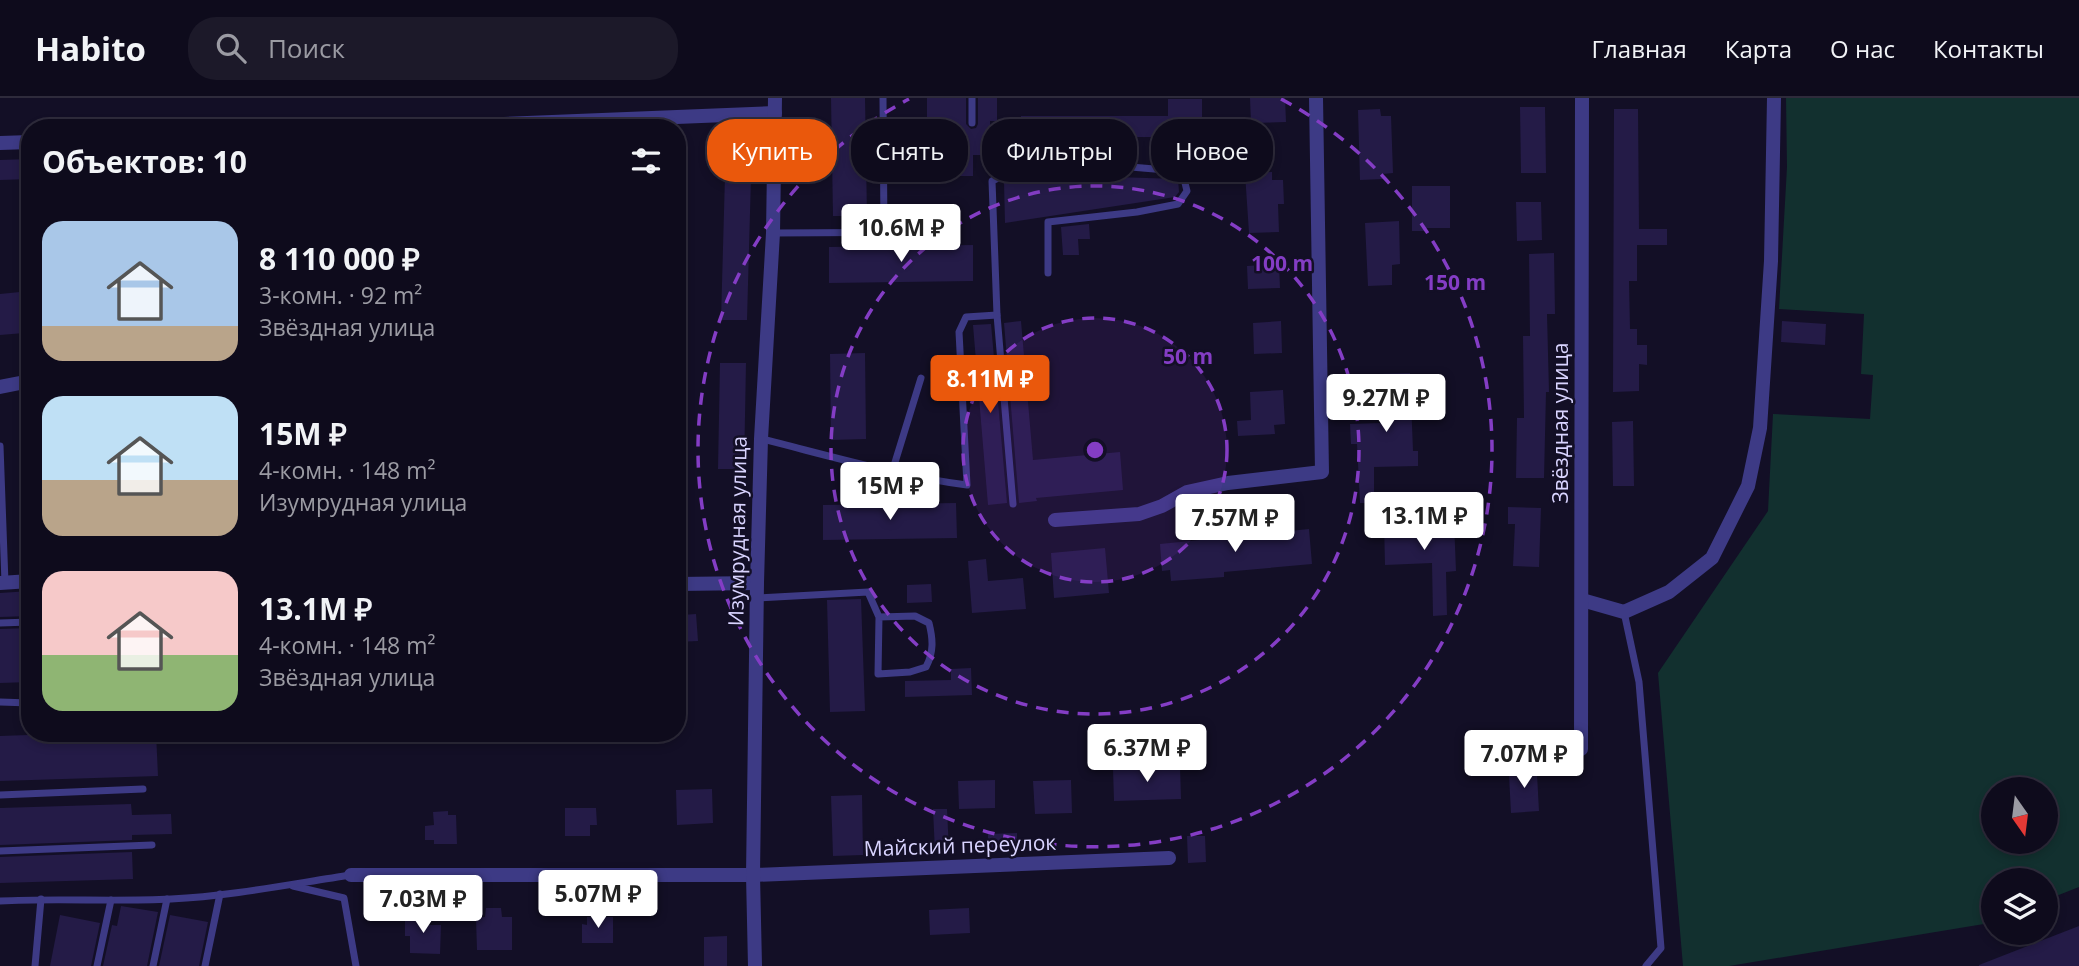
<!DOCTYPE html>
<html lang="ru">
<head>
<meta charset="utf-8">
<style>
	:root { --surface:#0e0b1c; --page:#1c1929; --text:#f1f3f6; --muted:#9b9ba3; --line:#2e2b3b; --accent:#ea580c }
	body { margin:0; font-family:"Open Sans",sans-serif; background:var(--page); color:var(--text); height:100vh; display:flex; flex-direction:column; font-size:26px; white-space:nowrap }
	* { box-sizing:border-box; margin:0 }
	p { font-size:23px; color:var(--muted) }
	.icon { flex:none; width:38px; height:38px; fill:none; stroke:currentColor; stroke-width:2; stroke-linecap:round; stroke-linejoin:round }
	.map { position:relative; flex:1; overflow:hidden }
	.panel { position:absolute; left:21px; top:21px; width:665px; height:623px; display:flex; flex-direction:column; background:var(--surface); border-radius:28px; box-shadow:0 4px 10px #0003,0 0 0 2px var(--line) }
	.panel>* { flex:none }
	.guide { position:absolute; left:707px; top:21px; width:665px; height:63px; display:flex; gap:14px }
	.needle { width:46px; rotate:166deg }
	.fabs { position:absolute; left:1981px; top:679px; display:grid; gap:14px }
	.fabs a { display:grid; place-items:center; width:77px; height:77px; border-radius:50%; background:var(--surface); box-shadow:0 4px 10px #0003,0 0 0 2px var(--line); font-size:35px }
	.price { position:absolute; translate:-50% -60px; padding:0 16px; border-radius:7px; background:#fff; color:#222; font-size:23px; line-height:46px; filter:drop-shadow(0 2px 4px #0008) }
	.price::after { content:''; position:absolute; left:50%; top:42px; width:21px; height:16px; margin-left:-10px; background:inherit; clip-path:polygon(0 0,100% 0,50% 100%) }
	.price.current { background:var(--accent); color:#fff }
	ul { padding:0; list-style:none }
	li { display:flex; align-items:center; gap:21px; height:175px; padding:0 21px }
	li span { display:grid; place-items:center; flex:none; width:196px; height:140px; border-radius:21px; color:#555 }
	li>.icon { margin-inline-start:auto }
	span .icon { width:84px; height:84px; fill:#fffc; stroke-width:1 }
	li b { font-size:30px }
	h2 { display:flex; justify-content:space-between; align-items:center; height:84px; padding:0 21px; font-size:30px }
	.tag { padding:0 24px; border-radius:28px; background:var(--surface); box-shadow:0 4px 10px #0003,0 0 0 2px var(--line); font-size:24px; line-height:63px }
	.tag.current { background:var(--accent); color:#fff }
	header { display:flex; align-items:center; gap:42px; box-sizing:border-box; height:98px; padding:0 35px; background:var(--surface); border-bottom:2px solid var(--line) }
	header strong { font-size:33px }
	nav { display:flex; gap:38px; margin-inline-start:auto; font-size:24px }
	.search { width:490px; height:63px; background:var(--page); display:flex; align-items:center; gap:18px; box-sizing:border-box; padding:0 24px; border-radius:28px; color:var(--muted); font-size:26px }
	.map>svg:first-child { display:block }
	.green { fill:#12302f; fill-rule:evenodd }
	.building { fill:#241b47 }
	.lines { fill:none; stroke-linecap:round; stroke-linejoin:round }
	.lane { stroke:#3d3a85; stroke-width:7 }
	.street { stroke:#3d3a85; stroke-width:14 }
	.ring { fill:none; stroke:#843dc5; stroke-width:3.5; stroke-dasharray:12 9 }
	.labels { text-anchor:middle; stroke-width:5; stroke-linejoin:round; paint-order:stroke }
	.street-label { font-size:21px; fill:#d9d4ff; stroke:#130f26 }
	.centre { fill:#843dc5; stroke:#130f26; stroke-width:3.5 }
	.ring-label { font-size:21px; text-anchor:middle; font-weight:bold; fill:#843dc5; stroke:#130f26; stroke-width:5; stroke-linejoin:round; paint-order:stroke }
</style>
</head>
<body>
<header>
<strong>Habito</strong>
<div class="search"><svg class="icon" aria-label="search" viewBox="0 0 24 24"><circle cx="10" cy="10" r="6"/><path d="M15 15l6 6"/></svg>Поиск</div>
<nav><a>Главная</a><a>Карта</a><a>О нас</a><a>Контакты</a></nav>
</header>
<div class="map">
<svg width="2079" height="868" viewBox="0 0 2079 868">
	<rect width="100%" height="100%" fill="#130f26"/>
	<path class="green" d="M1786,0h293v789l-33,13v-20h-53v41l-3,2 -261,43h-46l-25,-293 110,-162 5,-97 97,5 3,-44 -12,-1 3,-60 -85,-5 8,-142zM1993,691h53v53h-53z"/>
	<g class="building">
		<polygon points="831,0 865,0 867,118 833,118"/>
		<polygon points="927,0 966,0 966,26 971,31 976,30 978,26 978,0 997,0 997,23 990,23 990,57 973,57 973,78 927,78"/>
		<polygon points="1250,0 1285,0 1286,24 1251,25"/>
		<polygon points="1168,1 1202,1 1202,39 1021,39 1021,18 1168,18"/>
		<polygon points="1520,9 1545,9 1546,75 1521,75"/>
		<polygon points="1380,11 1381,18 1391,18 1393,75 1383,76 1383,81 1360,82 1358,12"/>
		<polygon points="1614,11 1638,11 1639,131 1667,131 1667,147 1637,147 1637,183 1629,183 1630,231 1637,231 1637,247 1647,247 1647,267 1639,266 1639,293 1613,294"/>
		<polygon points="726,42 752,43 747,222 721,222"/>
		<polygon points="30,61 30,81 0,82 0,62"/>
		<polygon points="1272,74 1272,82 1283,82 1284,106 1278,106 1279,134 1249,135 1245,75"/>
		<polygon points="1021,76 1178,81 1179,94 1175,99 1005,125 1004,84"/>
		<polygon points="1412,88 1450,88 1450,130 1426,130 1426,133 1412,133"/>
		<polygon points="1516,104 1541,104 1542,142 1517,143"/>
		<polygon points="1399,123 1400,166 1392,167 1392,187 1368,188 1365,125"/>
		<polygon points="1089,126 1090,141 1078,141 1079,157 1063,157 1061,129"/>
		<polygon points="973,147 973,183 829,185 829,149"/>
		<polygon points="1554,155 1555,216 1547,216 1549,294 1546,294 1544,380 1516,380 1517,320 1524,320 1523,238 1530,238 1529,156"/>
		<polygon points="1279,166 1280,190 1248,191 1247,168"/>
		<polygon points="20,194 24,235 0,237 0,196"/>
		<polygon points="1021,223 1033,362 1120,354 1123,392 1036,400 1037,403 1019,405 1004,225"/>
		<polygon points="1281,223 1282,255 1254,256 1253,225"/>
		<polygon points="1782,223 1826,226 1825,247 1781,244"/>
		<polygon points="991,226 1007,405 988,407 973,227"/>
		<polygon points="865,255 866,341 831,342 830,256"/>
		<polygon points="720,265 746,265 744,371 718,371"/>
		<polygon points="1410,275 1413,353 1418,353 1418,368 1374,369 1374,405 1360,405 1357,346 1351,346 1350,326 1380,325 1378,276"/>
		<polygon points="1283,292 1285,326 1274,327 1275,336 1238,338 1237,323 1251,322 1250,294"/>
		<polygon points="1633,323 1634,388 1613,388 1612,324"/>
		<polygon points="956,405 957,440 823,442 823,407"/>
		<polygon points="1508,409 1541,410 1539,469 1513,468 1515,426 1508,426"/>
		<polygon points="1454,423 1456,473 1446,474 1447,517 1433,518 1432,465 1385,467 1384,425"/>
		<polygon points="1309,431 1312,466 1224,474 1224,479 1171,483 1170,472 1162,473 1160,446"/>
		<polygon points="1105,450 1109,495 1054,500 1051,455"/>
		<polygon points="986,461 988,483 1023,480 1026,511 972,515 968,463"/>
		<polygon points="931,486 932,504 907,505 907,487"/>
		<polygon points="30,493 30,518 0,519 0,495"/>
		<polygon points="861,501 865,613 830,614 827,502"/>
		<polygon points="696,516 698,543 677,544 677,522 683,521 682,517"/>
		<polygon points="30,530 30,584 0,585 0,531"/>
		<polygon points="971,570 972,597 905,599 905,583 951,582 951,571"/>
		<polygon points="84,635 156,635 158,678 0,683 0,638"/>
		<polygon points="1531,667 1532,676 1537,676 1539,713 1511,715 1509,677 1514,677 1514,668"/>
		<polygon points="1180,669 1181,701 1114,703 1113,671"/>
		<polygon points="995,682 995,710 959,711 958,683"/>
		<polygon points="1071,682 1072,715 1035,716 1033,683"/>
		<polygon points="712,691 713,725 677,727 676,692"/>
		<polygon points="862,697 863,757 833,758 831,698"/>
		<polygon points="131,706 132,717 171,716 172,736 132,737 132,742 0,747 0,710"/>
		<polygon points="565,710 596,710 597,727 590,727 590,738 565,738"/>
		<polygon points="933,711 947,711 949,753 935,754"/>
		<polygon points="448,713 448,717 456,717 457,746 434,746 434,742 425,742 425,728 434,727 433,714"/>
		<polygon points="1017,735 1017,749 988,750 988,736"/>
		<polygon points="1187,738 1205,738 1206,764 1188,765"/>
		<polygon points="132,754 133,781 0,785 0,759"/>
		<polygon points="121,808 158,814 147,868 103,868 112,827 117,828"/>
		<polygon points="486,810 501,810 502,819 512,819 512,852 477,852 476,820 485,819"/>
		<polygon points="969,810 970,835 930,837 929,812"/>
		<polygon points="60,817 100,825 91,868 50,868"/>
		<polygon points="170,817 208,824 199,868 159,868"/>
		<polygon points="405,818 427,818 427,827 441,827 440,856 410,855 410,838 405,838"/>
		<polygon points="587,819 613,819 613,845 582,845 582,826 587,827"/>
		<polygon points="2079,828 2079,868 1979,868 1979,867"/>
		<polygon points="727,838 727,868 704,868 704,839"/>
	</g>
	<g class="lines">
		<g class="lane">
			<polyline points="883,0 884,134"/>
			<polyline points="972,0 972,25"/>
			<polyline points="774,135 951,134"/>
			<path d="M762,341c68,17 136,37 205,46l-8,-153 7,-15 31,-2"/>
			<polyline points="0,348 5,485"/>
			<polyline points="892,374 921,280"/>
			<polyline points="1013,406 997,217 992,83 1036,61 1178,73 1183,77 1187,93 1178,106 1137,114 1048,124 1048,175"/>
			<path d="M757,500l111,-6 11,25 -1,57 32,-2 16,-5c8,-15 7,-28 3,-44l-14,-7 -36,1"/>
			<polyline points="1624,514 1639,584 1661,850 1646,868"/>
			<polyline points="0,525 30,524"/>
			<polyline points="0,604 30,605"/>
			<polyline points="0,697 143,691"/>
			<polyline points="0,753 152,747"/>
			<polyline points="293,788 344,800 356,868"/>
			<path d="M0,803c57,-3 114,1 171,-2 60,-3 120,-15 180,-24"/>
			<polyline points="35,868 41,801"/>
			<polyline points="97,868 111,802"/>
			<polyline points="153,868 167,801"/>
			<polyline points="205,868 220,796"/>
		</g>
		<g class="street">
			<polyline points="405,30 775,15"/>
			<polyline points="0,45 30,44"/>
			<polyline points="0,289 30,283"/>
			<polyline points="1055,422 1139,416 1162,408 1187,394 1228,385 1322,374 1316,0"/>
			<polyline points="0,485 30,483"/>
			<polyline points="677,486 757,485"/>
			<polyline points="1582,502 1624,514 1669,494 1712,460 1748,388 1760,330 1771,163 1774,0"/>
			<polyline points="1581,651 1582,0"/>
			<polyline points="351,777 753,777 1169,760"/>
			<polyline points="755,868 753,777 757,485 761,341 773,135 775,0"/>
		</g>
	</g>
	<circle cx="1095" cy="352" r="132" fill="#843dc5" fill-opacity=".12"/>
	<g class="ring">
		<circle cx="1095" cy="352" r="132"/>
		<circle cx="1095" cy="352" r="264"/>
		<path d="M1281 1A397 397 0 1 1 909 1"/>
	</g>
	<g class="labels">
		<g class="street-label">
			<text transform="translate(1561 325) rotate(-90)" y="7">Звёздная улица</text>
			<text transform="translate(738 433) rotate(-89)" y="7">Изумрудная улица</text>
			<text transform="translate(960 748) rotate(-2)" y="7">Майский переулок</text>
		</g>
	</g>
	<circle cx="1095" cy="352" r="10" class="centre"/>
	<g class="ring-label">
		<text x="1282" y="173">100 m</text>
		<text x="1455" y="192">150 m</text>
		<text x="1188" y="266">50 m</text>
	</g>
</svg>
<div class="fabs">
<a><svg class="needle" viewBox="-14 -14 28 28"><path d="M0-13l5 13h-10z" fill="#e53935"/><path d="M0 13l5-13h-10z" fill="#9b9ba3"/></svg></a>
<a><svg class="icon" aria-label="layers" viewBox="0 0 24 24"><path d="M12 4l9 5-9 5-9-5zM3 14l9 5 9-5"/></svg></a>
</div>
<b class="price" style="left:901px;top:166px">10.6M ₽</b>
<b class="price current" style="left:990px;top:317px">8.11M ₽</b>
<b class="price" style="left:1386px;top:336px">9.27M ₽</b>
<b class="price" style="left:890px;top:424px">15M ₽</b>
<b class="price" style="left:1424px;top:454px">13.1M ₽</b>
<b class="price" style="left:1235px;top:456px">7.57M ₽</b>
<b class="price" style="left:1147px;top:686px">6.37M ₽</b>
<b class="price" style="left:1524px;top:692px">7.07M ₽</b>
<b class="price" style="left:598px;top:832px">5.07M ₽</b>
<b class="price" style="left:423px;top:837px">7.03M ₽</b>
<div class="guide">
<a class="tag current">Купить</a>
<a class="tag">Снять</a>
<a class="tag">Фильтры</a>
<a class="tag">Новое</a>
</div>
<section class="panel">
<h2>Объектов: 10<svg class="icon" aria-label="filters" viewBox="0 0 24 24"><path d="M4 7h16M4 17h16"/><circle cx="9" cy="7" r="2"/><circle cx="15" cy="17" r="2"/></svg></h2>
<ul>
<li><span style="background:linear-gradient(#a9c7e8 75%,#b9a48a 0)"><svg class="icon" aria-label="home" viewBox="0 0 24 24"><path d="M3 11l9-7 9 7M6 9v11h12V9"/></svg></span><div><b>8 110 000 ₽</b><p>3-комн. · 92 m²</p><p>Звёздная улица</p></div></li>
<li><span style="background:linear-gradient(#bfe0f5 60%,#b9a48a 0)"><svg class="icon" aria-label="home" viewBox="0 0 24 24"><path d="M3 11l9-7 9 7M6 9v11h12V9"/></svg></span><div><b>15M ₽</b><p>4-комн. · 148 m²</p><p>Изумрудная улица</p></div></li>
<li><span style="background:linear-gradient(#f6c9c9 60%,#8fb573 0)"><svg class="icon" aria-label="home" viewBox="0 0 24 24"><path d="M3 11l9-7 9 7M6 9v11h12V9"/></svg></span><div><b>13.1M ₽</b><p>4-комн. · 148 m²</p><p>Звёздная улица</p></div></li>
</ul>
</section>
</div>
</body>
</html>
